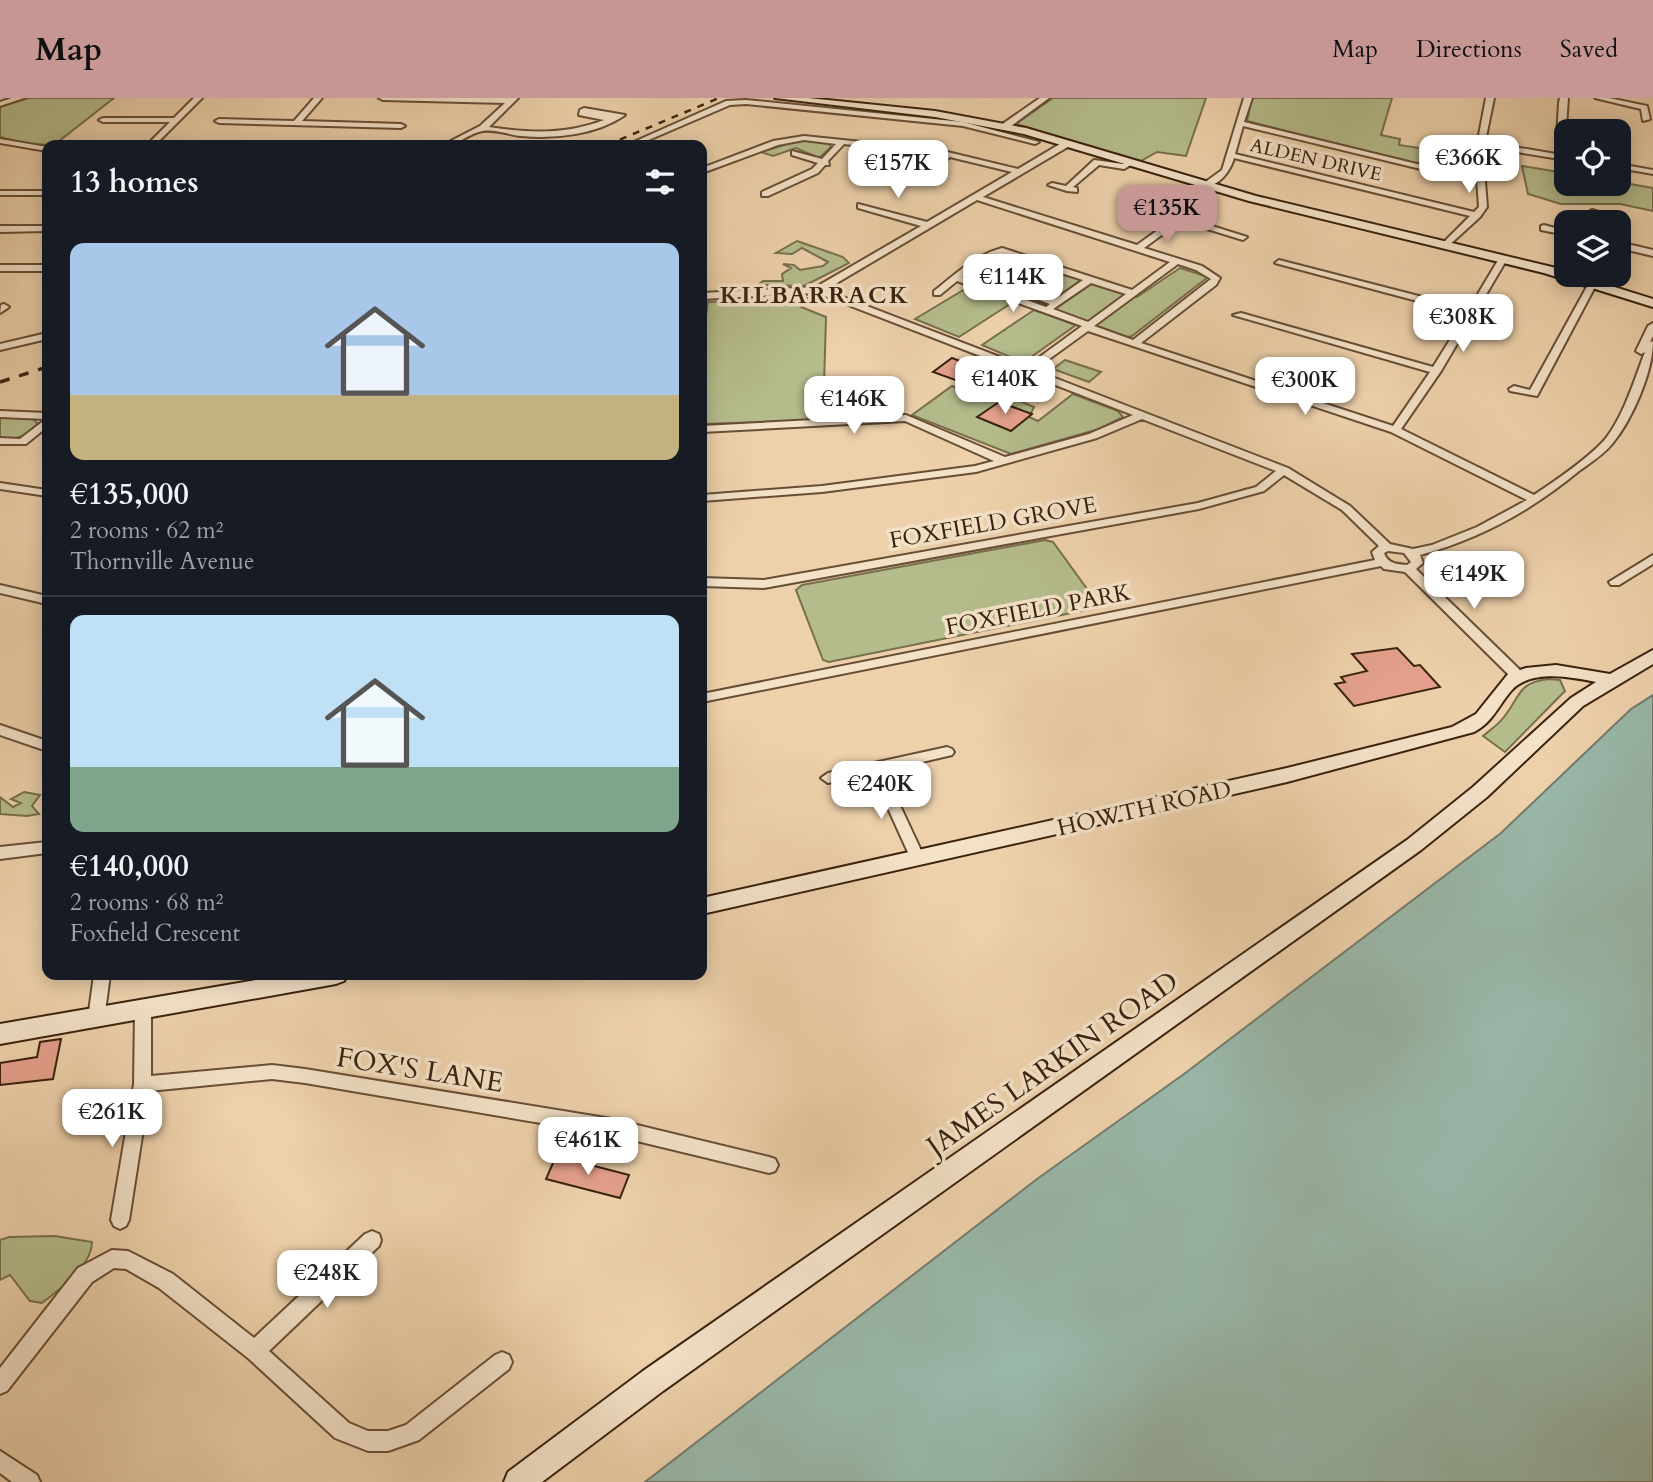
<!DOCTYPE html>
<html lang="en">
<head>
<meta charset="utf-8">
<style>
	:root { --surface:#171b24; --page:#20242c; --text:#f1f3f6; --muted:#9ea1a6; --line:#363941; --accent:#c59692 }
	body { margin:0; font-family:Cardo,serif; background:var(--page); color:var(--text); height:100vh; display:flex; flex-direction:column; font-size:26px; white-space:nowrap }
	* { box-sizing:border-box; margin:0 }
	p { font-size:23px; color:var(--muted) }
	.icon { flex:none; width:38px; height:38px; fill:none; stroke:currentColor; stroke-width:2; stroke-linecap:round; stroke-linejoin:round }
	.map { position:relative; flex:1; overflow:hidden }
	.sheet { position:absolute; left:42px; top:42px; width:665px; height:840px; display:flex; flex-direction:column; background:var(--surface); border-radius:14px; box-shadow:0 4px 18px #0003 }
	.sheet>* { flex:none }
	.buttons { position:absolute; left:1554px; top:21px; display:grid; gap:14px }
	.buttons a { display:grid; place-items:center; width:77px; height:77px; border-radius:14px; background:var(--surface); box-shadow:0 4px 18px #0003; font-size:35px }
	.price { position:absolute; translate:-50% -60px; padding:0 16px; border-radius:14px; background:#fff; color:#222; font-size:23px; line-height:46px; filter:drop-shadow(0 2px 4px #0008) }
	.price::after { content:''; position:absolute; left:50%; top:42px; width:21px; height:16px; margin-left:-10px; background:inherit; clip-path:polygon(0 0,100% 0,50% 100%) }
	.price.active { background:var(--accent); color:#111 }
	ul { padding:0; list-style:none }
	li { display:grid; align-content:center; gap:14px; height:371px; padding:0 28px }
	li+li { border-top:2px solid var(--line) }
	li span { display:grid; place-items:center; height:217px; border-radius:14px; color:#555 }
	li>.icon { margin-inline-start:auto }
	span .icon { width:126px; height:126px; fill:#fffc; stroke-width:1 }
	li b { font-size:30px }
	h2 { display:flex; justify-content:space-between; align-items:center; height:84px; padding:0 28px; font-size:30px }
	header { display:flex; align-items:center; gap:42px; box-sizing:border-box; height:98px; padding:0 35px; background:var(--accent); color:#111 }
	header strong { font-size:33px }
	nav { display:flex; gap:38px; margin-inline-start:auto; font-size:24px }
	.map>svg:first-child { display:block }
	.green { fill:#b5bc8c; stroke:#786f4d; stroke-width:2 }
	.water { fill:#99b7a9; stroke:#737b6b; stroke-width:2 }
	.building { fill:#e4a08c; stroke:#3b220e; stroke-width:2 }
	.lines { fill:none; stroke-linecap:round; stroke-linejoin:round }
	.street-casing { stroke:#684e35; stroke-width:4 }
	.secondary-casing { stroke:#3b220e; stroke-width:4 }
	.street { fill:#f3e1c8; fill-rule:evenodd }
	.secondary { fill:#f3e1c8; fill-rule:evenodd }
	.rail-far1 { stroke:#3b220e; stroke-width:2.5; stroke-dasharray:7 7; stroke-linecap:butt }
	.rail { stroke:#3b220e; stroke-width:3.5; stroke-dasharray:10 10; stroke-linecap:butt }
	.labels { text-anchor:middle; stroke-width:7; stroke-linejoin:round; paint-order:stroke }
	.far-street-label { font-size:19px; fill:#3b220e; stroke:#f3e1c8 }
	.street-label { font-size:23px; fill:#3b220e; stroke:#f3e1c8 }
	.far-district-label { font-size:24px; font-weight:bold; letter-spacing:2px; fill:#3b220e; stroke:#f3e1c8 }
	.near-street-label { font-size:28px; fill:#3b220e; stroke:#f3e1c8 }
</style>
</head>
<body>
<header>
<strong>Map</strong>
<nav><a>Map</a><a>Directions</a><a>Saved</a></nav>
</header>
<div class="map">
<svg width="1653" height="1384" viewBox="0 0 1653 1384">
	<rect width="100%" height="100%" fill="#edd1ab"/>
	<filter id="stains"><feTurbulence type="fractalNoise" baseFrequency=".00286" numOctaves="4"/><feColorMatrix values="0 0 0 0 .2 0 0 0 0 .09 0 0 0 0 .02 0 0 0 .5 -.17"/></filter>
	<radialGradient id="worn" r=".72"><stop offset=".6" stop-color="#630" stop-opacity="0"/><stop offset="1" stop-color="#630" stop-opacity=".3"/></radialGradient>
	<g class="green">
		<polygon points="29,0 114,0 54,47 27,46 0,39 0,8"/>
		<polygon points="1053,0 1206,0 1186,58 1157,54 1141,63 1016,26"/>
		<polygon points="1252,0 1392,0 1381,37 1400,41 1399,47 1472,58 1471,73 1451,74 1247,23"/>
		<polygon points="800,42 828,44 831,49 819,60 796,50 773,58 761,54"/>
		<polygon points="1522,68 1566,75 1566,86 1619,84 1653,90 1653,113 1620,106 1561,106 1528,96"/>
		<polygon points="797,143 843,159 849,165 804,188 758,187 763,183 783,183 782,176 791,170 783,166 794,167 800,172 823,168 828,164 802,150 792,156 776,155"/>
		<polygon points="1002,155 1137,199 1180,170 1208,179 1132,238 1127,239 963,179"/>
		<polygon points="970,188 1013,204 959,239 915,221"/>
		<polygon points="814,200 801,209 826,219 823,322 702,326 702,243 708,204"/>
		<polygon points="1034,212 1076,227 1027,262 1017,262 982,247"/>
		<polygon points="1065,262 1101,274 1089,284 1053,271"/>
		<polygon points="952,288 983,301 994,292 1034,309 1029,319 1038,323 1073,296 1118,313 1123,319 1099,331 1011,356 912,317"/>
		<path d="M0,319l32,1 6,6c-11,12 -21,17 -38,13z"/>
		<polygon points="1045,442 1053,444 1098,506 1096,510 829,564 823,562 796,492 802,487"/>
		<path d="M1548,581l12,1 5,11 -60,61 -22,-16c7,-6 15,-11 21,-19 17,-21 13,-34 44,-38z"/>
		<polygon points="24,694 40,697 32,708 39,716 27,718 0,716 0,699 13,709 21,705 11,701"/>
		<path d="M55,1138l37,6c0,24 -33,48 -50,61l-12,-2 -20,-26 -10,5v-40l9,-3z"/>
	</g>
	<polygon class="water" points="1653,597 1653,1384 645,1384 1037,1081 1184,976 1501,735 1631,611"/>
	<g class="building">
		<polygon points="952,260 981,271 985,267 1025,282 1013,292 981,279 975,283 964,279 958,283 933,274"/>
		<polygon points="999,304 1032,316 1011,333 977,319"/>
		<polygon points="1397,550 1414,568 1420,567 1440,589 1354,608 1335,586 1345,584 1341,579 1367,573 1352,556"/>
		<polygon points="61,941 53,981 0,987 0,965 37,959 40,944"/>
		<polygon points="556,1058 629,1077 620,1100 546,1081"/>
	</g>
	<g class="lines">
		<defs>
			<g id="street">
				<polygon points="12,0 24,0 0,8 0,4"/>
				<polygon points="194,0 202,0 155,47 147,47 170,24 103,24 99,22 103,20 174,20"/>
				<polygon points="314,0 322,0 302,23 401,26 405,28 401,30 219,25 215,23 219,21 294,23"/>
				<path d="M379,0h139l-29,29c40,6 76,8 115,-7l-25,-5 1,-5 4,-2 41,7c-29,20 -70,24 -104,21 -11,-1 -27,-7 -38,-5 -14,2 -24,14 -40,14l37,-19 25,-23 -122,-3z"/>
				<polygon points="1040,0 1049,0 1007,31 1001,31 1001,27"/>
				<path d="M1244,0h8l-8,24 181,44 52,9 -2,-19 11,-58h8l-9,44 71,12 3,-51 1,-5h8l-4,57 2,1v4l-81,-13 -2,9 4,51 -7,10 -34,31 -3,-1v-4l27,-27 -236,-58c-4,14 -15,28 -30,29v-4l18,-13zM1243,28l182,44 52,9 2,28 -5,5 -239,-58z"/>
				<polygon points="1595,0 1609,0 1647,8 1650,21 1643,23 1641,11"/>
				<polygon points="746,2 963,24 1039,44 1035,46 963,28 746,6 730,7 637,47 627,47 726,3"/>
				<path d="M804,38l135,14 79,19 47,-28h6v4l-88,52 154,48 36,-26 -47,-14 -7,-6 7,-7 4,2 -3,4 5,3 115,36 -4,3 -62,-19 -37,27 58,18 18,12 -4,7 -75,58 252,83 37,-54 -197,-57 8,-2 192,54 33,-53 -191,-51 4,-3 190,49 31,-52h6l1,2 -66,112 -40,58 133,66c21,-14 58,-39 73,-58 18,-25 27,-56 38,-85l-4,2 -5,-3 12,-25 5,-3v13l-3,6 3,-1c0,31 -21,79 -41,103 -9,11 -22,19 -33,27 -47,39 -99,68 -159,84l3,8 -7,6 107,104 1,3 -1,3h-10l-108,-107 -21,-3 -3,-3 -679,136v-8l673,-134 -3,-8 7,-6 -37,-36 -58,-35 -20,16 -65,18 -435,79 -62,-2v-8l62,2 434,-77 58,-16 20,-16 -134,-52 -45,19 -121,34 -154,20 -120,9v-6l120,-9 153,-20 19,-5 -89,-40 -203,11v-6l204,-11 99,42 84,-23 44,-19 -316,-122 -115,6v-6l114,-6 105,-61 -63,-18v-4l69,18 85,-50 -62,-15 -17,12 -24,6h-3v-4l21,-6 16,-10 -99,-11 -16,17 1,4h-4l-7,8 -50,23h-6v-4l50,-23 6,-6 -26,-8v-4l30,8 14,-15 -32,-4 -26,5 -76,28v-5l71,-27zM977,102l193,62 -38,28 -130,-42c-29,8 -46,26 -68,43v4h6l17,-14 125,45 -56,41 -201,-77zM1002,156l81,26 -27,19 -85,-29 16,-11zM1178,166l18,6 15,9 -78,61 -39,-14zM966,176l84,30 -4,3 -84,-30zM1091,185l35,11 -38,28 -35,-13zM1088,233l303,101 136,68 -50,27 -45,18 -19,4 -23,-5 -40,-38 -62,-38 -254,-98zM1388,453l16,2 7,9 -4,3c-10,-1 -19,-1 -23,-12z"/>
				<polygon points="0,41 47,49 47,53 0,45"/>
				<polygon points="1094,62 1123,66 1130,63 1134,65 1124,71 1099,67 1073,89 1077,90 1077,94 1067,93 1048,87 1052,85 1066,88"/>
				<polygon points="1619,66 1653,72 1653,76 1619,70"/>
				<rect x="0" y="93" width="47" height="4"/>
				<polygon points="1592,112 1599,114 1583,124 1573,124"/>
				<polygon points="1544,127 1566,133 1566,137 1541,132 1541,128"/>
				<polygon points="0,128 47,128 47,133 0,134"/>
				<polygon points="1619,144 1653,152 1653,158 1619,150"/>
				<rect x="0" y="167" width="47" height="6"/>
				<polygon points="1593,182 1597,185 1537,298 1510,293 1509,291 1514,288 1530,292 1589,185"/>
				<polygon points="1,207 4,206 9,209 0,215"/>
				<polygon points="47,235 47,241 0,252 0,246"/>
				<polygon points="0,313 47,315 47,329 26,346 0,346 0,340 20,341 46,321 0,319"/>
				<polygon points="0,385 47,392 47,398 0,391"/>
				<polygon points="1653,457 1653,466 1619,487 1611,487 1609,484"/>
				<polygon points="0,487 47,498 47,506 0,495"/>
				<polygon points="0,627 47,643 47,653 0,637"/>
				<polygon points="947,649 952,651 954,654 952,657 884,673 925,761 923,765 913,765 911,761 872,675 828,685 821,680 828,675"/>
				<polygon points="47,744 47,755 0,761 0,749"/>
				<polygon points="94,877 110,877 104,921 102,926 96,928 90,926 88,921"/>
				<polygon points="143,906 149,908 151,913 151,978 272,967 305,971 612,1021 769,1059 775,1061 778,1067 775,1073 769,1075 612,1037 305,985 272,981 149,993 129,1122 126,1128 120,1131 114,1128 111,1122 134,986 135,913 137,908"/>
				<polygon points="372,1133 379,1136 381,1142 379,1148 269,1253 349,1325 368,1333 388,1333 406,1327 495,1257 502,1254 509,1257 512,1264 509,1271 419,1342 388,1353 368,1353 335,1340 248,1260 159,1190 126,1171 114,1170 92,1184 7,1293 0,1296 0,1270 78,1170 112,1152 128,1153 173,1176 254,1240 365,1136"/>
				<polygon points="0,1353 37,1377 40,1384 12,1384 0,1375"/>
			</g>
			<g id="secondary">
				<polygon points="775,0 808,0 935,13 1026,30 1256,98 1552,169 1566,174 1566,177 1576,177 1653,201 1653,209 1544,175 1249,103 1024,36 935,19"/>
				<path d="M1653,552v14l-70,42 -96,91 -66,53 -758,541 -121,91h-38l4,-10 135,-101 764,-531 66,-53 98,-89 25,-16c-25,-5 -66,-13 -85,9 -13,15 -18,31 -37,41l-187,50 -585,132v-16l585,-130 165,-41 24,-13 32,-40 18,-6 30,-3 54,9z"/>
				<polygon points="285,877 347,877 344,883 336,886 0,946 0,926"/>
			</g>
		</defs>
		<use href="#street" class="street-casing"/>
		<use href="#secondary" class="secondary-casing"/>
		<use href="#street" class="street"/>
		<use href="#secondary" class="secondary"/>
		<polyline class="rail-far1" points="607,47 719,0"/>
		<polyline class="rail" points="0,284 47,269"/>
	</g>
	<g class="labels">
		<g class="far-street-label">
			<text transform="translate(1316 61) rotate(13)" y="7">ALDEN DRIVE</text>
		</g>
		<g class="street-label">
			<text transform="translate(993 424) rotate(-10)" y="8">FOXFIELD GROVE</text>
			<text transform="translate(1038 511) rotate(-11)" y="8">FOXFIELD PARK</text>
			<text transform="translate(1144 710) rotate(-13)" y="8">HOWTH ROAD</text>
		</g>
		<g class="far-district-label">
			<text x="815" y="205">KILBARRACK</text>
		</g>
		<g class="near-street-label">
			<text transform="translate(1052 965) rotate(-35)" y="10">JAMES LARKIN ROAD</text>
			<text transform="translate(420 971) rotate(9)" y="10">FOX'S LANE</text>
		</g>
	</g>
	<rect width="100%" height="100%" filter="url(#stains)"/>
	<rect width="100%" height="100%" fill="url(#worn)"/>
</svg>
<div class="buttons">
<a><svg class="icon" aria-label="locate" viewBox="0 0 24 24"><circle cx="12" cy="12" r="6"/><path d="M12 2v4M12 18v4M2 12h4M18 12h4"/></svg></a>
<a><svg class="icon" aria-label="layers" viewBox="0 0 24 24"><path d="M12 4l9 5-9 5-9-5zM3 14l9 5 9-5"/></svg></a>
</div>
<b class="price" style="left:1469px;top:97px">€366K</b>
<b class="price" style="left:898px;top:102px">€157K</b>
<b class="price active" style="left:1167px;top:147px">€135K</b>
<b class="price" style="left:1013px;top:216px">€114K</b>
<b class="price" style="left:1463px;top:256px">€308K</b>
<b class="price" style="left:1005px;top:318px">€140K</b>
<b class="price" style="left:1305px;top:319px">€300K</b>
<b class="price" style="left:854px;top:338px">€146K</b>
<b class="price" style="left:1474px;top:513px">€149K</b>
<b class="price" style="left:881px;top:723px">€240K</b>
<b class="price" style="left:112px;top:1051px">€261K</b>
<b class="price" style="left:588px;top:1079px">€461K</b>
<b class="price" style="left:327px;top:1212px">€248K</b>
<section class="sheet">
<h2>13 homes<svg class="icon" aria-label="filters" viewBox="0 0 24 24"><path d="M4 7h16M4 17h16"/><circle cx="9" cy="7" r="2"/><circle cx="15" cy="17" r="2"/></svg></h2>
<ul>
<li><span style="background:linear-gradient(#a9c7e8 70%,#c2b280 0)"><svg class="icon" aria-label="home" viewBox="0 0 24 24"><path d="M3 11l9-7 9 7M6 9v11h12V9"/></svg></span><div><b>€135,000</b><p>2 rooms · 62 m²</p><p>Thornville Avenue</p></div></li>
<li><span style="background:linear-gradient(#bfe0f5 70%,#7fa58c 0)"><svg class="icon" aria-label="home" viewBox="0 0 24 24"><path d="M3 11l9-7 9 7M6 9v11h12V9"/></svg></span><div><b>€140,000</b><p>2 rooms · 68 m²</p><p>Foxfield Crescent</p></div></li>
</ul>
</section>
</div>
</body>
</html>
